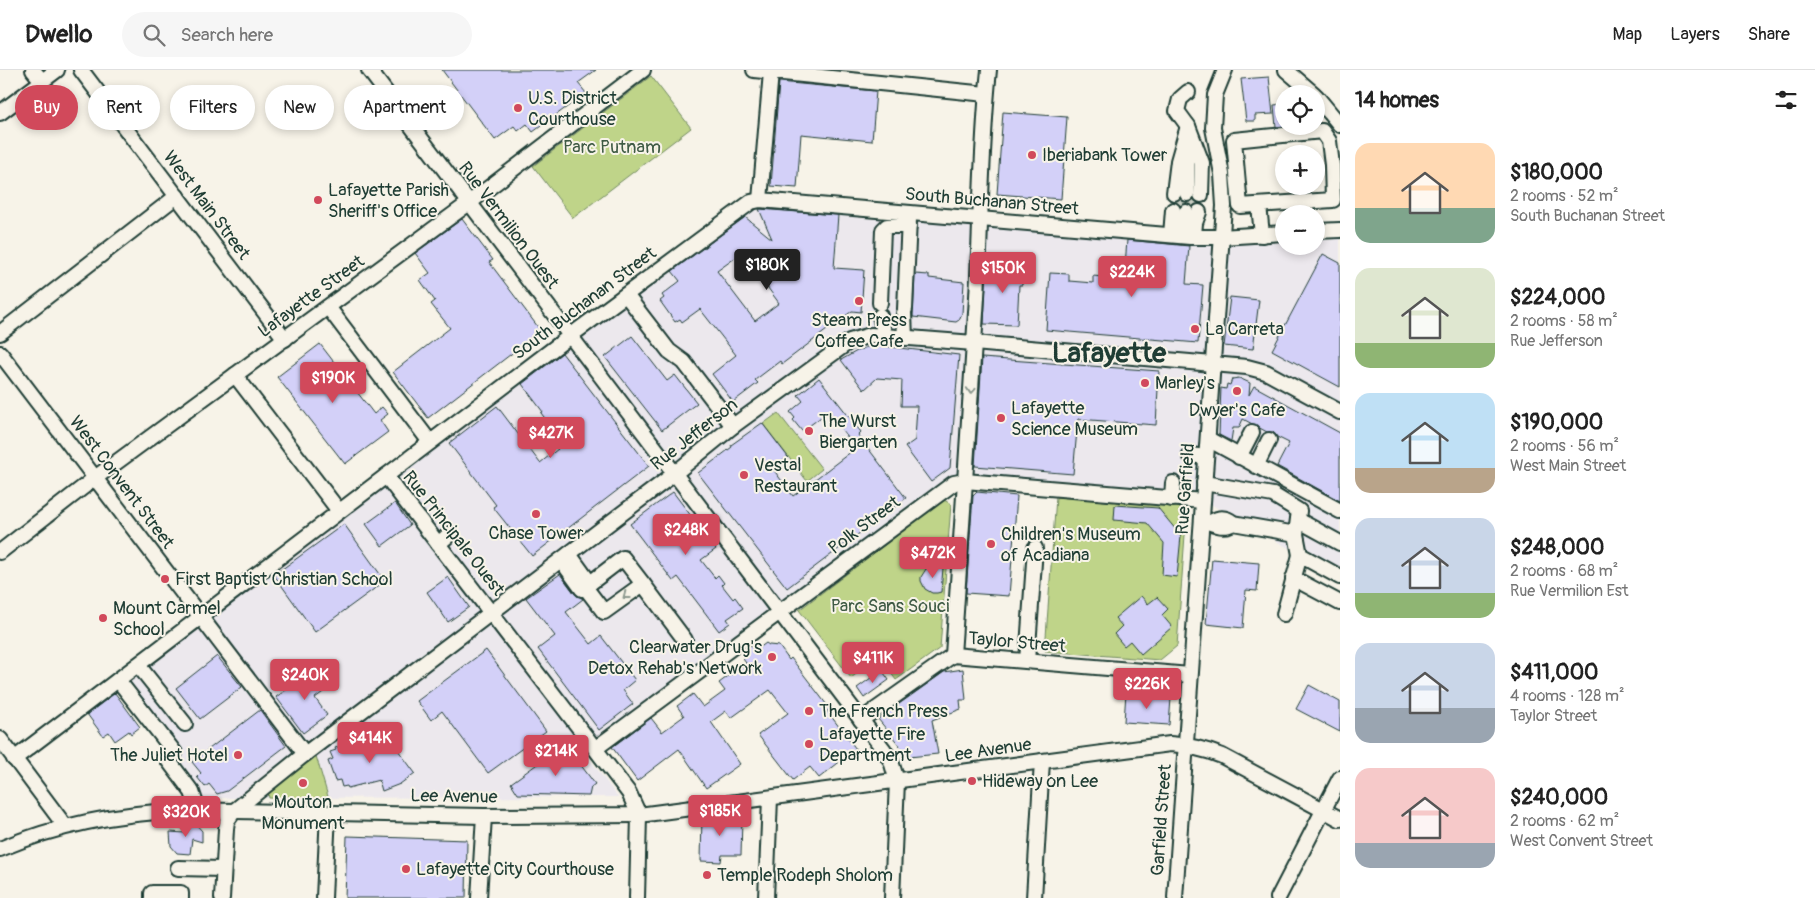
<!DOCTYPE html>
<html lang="en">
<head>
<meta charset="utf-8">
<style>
	:root { --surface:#fff; --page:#f6f6f6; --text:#222; --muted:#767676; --line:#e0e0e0; --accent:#d1495b }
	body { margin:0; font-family:Pangolin,sans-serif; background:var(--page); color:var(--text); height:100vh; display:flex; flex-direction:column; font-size:19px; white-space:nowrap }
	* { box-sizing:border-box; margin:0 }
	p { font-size:16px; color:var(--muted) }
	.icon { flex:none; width:28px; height:28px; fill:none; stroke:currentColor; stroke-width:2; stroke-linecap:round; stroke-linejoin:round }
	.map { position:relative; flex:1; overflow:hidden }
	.drawer { display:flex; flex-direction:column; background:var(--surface); width:475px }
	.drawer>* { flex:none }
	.banner { position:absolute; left:15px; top:15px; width:475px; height:45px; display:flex; gap:10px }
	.tools { position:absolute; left:1275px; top:15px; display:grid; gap:10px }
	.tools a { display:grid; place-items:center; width:50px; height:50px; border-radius:50%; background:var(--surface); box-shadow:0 2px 8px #0003; font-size:25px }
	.price { position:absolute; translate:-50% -42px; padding:0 11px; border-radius:5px; background:var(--accent); color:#fff; font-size:16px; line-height:32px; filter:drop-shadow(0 1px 2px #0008) }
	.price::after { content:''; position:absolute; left:50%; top:30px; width:15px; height:11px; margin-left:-8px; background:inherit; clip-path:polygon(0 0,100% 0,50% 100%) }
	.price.selected { background:#222; color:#fff }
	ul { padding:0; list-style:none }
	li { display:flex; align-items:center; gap:15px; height:125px; padding:0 15px }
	li span { display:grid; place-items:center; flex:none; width:140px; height:100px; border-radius:15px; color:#555 }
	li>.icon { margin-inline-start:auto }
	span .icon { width:60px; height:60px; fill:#fffc; stroke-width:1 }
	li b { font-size:21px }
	h2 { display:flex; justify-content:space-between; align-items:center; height:60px; padding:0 15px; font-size:21px }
	.pill { padding:0 18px; border-radius:22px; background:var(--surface); box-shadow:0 2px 8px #0003; font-size:18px; line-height:45px }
	.pill.selected { background:var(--accent); color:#fff }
	header { display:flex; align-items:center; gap:30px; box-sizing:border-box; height:70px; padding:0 25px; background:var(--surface); border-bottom:1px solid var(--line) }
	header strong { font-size:24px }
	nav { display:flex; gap:28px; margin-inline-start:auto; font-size:18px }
	.search { width:350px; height:45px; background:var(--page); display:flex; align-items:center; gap:12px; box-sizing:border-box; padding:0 18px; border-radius:28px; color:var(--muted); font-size:19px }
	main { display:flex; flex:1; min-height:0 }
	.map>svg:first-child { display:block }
	.built { fill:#ece8ed }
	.green { fill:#bfd489; stroke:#6f885e }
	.building { fill:#d3d0f8; stroke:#1f3d34; fill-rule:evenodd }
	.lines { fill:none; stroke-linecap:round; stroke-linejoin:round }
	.minor-tunnel { stroke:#cccfc4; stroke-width:14; stroke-dasharray:14 7; stroke-linecap:butt }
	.minor-casing { stroke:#1f3d34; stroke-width:18 }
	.minor { stroke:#f7f3e8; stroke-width:14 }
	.oneway { stroke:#8b988e }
	.poi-dot { fill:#d1495b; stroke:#f7f3e8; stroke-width:2 }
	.labels { text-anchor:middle; stroke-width:4; stroke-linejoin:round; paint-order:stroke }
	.poi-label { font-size:18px; fill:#1f3d34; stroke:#f7f3e8; text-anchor:start }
	.park-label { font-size:18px; fill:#3f5b45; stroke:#f7f3e8 }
	.street-label { font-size:18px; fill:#1f3d34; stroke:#f7f3e8 }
	.town-label { font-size:28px; font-weight:bold; fill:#1f3d34; stroke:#f7f3e8 }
</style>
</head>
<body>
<header>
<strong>Dwello</strong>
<div class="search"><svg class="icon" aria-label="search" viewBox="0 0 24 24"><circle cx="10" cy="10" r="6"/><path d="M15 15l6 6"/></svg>Search here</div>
<nav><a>Map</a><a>Layers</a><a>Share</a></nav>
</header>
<main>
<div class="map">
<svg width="1340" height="828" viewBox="0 0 1340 828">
	<rect width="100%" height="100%" fill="#f7f3e8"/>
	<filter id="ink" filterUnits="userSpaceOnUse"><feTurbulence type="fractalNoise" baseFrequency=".02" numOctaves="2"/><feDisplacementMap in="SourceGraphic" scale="10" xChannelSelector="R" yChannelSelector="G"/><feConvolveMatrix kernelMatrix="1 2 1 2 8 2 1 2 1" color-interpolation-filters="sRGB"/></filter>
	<g filter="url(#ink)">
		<polygon class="built" points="754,139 1212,175 1284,172 1284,176 1316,176 1316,170 1340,169 1340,507 1191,423 957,405 586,684 618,727 198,728 117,617"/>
		<g class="green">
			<polygon points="651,6 691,58 573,148 533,96"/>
			<polygon points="778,343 822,399 807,411 763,354"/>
			<polygon points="1056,427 1187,437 1177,576 1160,590 1045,581"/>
			<polygon points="944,430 951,434 940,578 896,610 879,587 851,608 799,540"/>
			<polygon points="316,686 329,730 269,728 268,723"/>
		</g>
		<g class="building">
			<polygon points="442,0 596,0 578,13 586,23 533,62 527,54 518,61 514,56 495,70"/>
			<polygon points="1269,7 1273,44 1255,45 1255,51 1246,51 1241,9"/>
			<polygon points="779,12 876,21 872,71 801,64 797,118 771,116"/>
			<polygon points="1284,34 1284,56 1276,57 1274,35"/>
			<polygon points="1003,42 1067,47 1061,129 997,124"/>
			<path d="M759,139l79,6 -4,53 30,2 -3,42 -9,-1 -70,53 -2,-3 -25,19 3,3 -25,19 -21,-28 24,-19 -36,-46 -18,13 -2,-3 -5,3 -15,-21 4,-3 -2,-3 18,-14 -8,-10 73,-54 27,22zM742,183l37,50 -24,18 -38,-50z"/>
			<polygon points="462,149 493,190 489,192 541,261 428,348 393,302 450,258 431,234 435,231 420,210 430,203 415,183"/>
			<polygon points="1127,170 1189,176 1186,214 1203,215 1198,273 1046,260 1050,203 1069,204 1069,211 1093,213 1093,206 1124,209"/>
			<polygon points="1323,184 1340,193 1340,317 1272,280"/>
			<polygon points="987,194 1025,196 1022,215 1019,215 1017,255 984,254"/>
			<polygon points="915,204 929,205 929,208 964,212 962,243 959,250 956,252 913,247"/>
			<polygon points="1230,227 1259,230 1253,279 1224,276"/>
			<polygon points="632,266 667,311 675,305 697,333 662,360 605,287"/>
			<polygon points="320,274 374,344 382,337 388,344 380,350 388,362 345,394 277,307"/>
			<polygon points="882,276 959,285 950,398 931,412 905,377 915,370 917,336 901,336 902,310 877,308 864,320 841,290 857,281 867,277"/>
			<polygon points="562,283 649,396 532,486 493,437 496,435 449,373 497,336 540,393 558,379 552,371 558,366 541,343 543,342 522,314"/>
			<polygon points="982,288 1159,301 1156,355 1078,349 1073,404 975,396"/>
			<polygon points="819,308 861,362 858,365 906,428 787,518 698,403 732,377 731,375 762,353 788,387 773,399 793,426 856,378 828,342 802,361 793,350 795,348 790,342 803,331 798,325"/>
			<polygon points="1239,308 1250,313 1249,325 1254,316 1340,363 1340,431 1277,396 1289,373 1277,367 1273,362 1267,362 1243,349 1239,358 1233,358 1231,371 1219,365 1221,318 1226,319 1227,314 1230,315 1232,309"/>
			<polygon points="673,422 716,479 701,490 715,508 718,505 724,513 722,515 733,529 735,527 743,538 727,549 730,553 719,561 678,507 673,511 630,454"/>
			<polygon points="977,422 1017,426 1009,526 966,523 973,426"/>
			<polygon points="395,433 410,455 382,476 366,454"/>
			<polygon points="1115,435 1158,438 1181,466 1177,507 1162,505 1164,473 1147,453 1114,450"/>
			<polygon points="344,454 385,511 315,562 274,505"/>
			<polygon points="1212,489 1259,493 1257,521 1246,520 1243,558 1206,554"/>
			<polygon points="934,496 943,498 941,522 937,523 932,523 925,519 921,511 921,507 926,499"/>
			<polygon points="560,504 575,524 583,529 566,542 591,574 601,566 635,610 623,620 633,634 599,660 538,579 555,566 526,528"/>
			<polygon points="448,507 469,537 448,552 427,522"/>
			<polygon points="1141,526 1148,534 1157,527 1168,539 1162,545 1172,557 1141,584 1130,571 1124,576 1114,564 1122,556 1115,548"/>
			<polygon points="766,573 769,575 779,576 789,590 791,588 830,639 827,641 856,679 819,708 810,697 793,710 758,665 788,643 770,620 731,648 726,641 711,652 740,694 706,718 679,679 637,711 612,677 651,648 662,662 684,646 677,636 693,624 703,637 725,621 719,613 746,593 743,589 747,586 743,581 750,575 755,581"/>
			<polygon points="486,580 546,661 488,703 442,641 431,650 417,631"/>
			<polygon points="217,586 242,617 200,649 176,618"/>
			<polygon points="316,599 330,617 315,628 327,645 303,663 276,627"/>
			<polygon points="963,599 966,630 960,630 961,639 932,650 938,684 909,687 878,649 944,602"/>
			<polygon points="882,600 889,610 864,628 857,618"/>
			<polygon points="1309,615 1340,632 1340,662 1296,639"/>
			<polygon points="1126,622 1139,623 1138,626 1171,628 1169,655 1124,652"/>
			<polygon points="115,623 140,657 131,664 129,661 115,671 109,662 103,666 87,644"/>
			<polygon points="260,640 286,676 227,721 217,724 209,714 205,717 197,707 201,703 192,692"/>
			<polygon points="384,661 415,703 400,714 382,721 379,710 348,718 347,716 342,717 340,710 335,711 328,691 333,689 330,682 336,680 335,678 346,674 347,676 370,669"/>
			<polygon points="565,674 595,714 591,717 589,726 518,724 511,713"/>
			<polygon points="717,743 725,744 725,748 742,749 741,785 722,785 721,792 701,791 702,745"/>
			<polygon points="182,752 194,752 202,761 202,772 192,769 190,784 177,783 171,776 170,762 186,763"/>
			<polygon points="347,766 467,770 466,828 345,828"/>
		</g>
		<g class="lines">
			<g class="minor-tunnel">
				<polyline points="1180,141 1181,124"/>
				<polyline points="1193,142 1195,125"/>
			</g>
			<defs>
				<g id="minor">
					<polyline points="33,0 42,11"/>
					<polyline points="81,0 285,269"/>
					<polyline points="369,0 884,680 891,691 897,711 892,828"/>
					<polyline points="754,0 986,24"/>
					<polyline points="1286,0 1314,24"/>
					<polyline points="1188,22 1180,29 1177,41 1188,56 1202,93 1201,125"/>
					<polyline points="1316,26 1340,55"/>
					<polyline points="0,43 57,0"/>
					<polygon points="1322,61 1329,71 1332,95 1333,130 1240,136 1234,70"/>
					<polyline points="1174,123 1178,91 1188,56"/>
					<polyline points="1187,124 1188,70"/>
					<polyline points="760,130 771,2"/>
					<polyline points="1259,135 1262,165"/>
					<polyline points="1316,161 1340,160"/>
					<polyline points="1171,165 1173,140"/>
					<polyline points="1184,166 1186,142"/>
					<polyline points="1194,166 1195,153 1199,142"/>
					<polyline points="626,225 669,281 684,292 733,356"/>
					<polyline points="880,233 883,160 887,156 909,156"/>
					<polyline points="328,237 430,372"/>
					<polyline points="905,239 909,149"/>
					<polyline points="904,243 905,268"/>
					<polyline points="880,246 885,266"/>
					<polyline points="0,263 177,126"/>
					<polyline points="0,283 305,684"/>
					<polyline points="235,305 339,441"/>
					<polyline points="1208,369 1340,441"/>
					<polyline points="1190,385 1206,387"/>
					<polyline points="1239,387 1252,362"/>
					<polyline points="1256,396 1269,370"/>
					<polyline points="386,406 629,723 639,745 637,828"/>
					<polyline points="1204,413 1273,425 1299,441 1296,464 1233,453"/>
					<polyline points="1172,429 1173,413"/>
					<polyline points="1298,450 1340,473"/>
					<path d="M1202,451c11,1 20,9 31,2 -7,-6 -14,-6 -22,-1"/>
					<polyline points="1296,464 1300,485 1340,507"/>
					<polyline points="438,474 450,464"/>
					<polyline points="0,482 95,408 469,133 643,0"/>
					<polyline points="569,484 590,513"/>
					<polyline points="561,490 582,519 585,517 604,542 643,514 623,488 585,517"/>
					<polyline points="1293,508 1340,533"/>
					<polyline points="643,514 685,570"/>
					<polyline points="1284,544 1300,485"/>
					<path d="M953,585c8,-119 17,-239 24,-358 4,-76 4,-152 12,-227"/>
					<polyline points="1027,591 1035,478"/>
					<polyline points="138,595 185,654"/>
					<polyline points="118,610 175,683 168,690 192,722 198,740"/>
					<polyline points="861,650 953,585 1190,605"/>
					<polyline points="0,669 65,756"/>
					<polyline points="596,678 954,413 965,411 1203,431"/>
					<polyline points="14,689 570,266 751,132 760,130 1190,167 1221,167 1284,163"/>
					<path d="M0,779c59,-25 120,-36 184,-39l300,6 155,-1 531,-71c19,1 34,5 52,12l118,63"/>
					<polyline points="178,798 223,799"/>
					<polyline points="152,828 152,823 181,823 181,828"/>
					<polyline points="222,828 226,759 227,751 234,741 305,684 674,404 733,356 850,271 871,265 974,273 1247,297 1266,302 1340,342"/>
					<polyline points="324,828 328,743"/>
					<polyline points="479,828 484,746"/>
					<polyline points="766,828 770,728"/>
					<polyline points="1034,828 1042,691"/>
					<polyline points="1175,828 1224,136 1222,104 1213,58 1215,25 1225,0"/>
					<polyline points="1278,828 1340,708"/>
				</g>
			</defs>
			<use href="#minor" class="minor-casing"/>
			<use href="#minor" class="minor"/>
		</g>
		<defs><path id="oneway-chevron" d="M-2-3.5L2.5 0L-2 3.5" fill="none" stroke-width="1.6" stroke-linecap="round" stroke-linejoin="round" transform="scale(1.25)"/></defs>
		<g class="oneway">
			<use href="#oneway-chevron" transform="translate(971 321) rotate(94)"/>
			<use href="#oneway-chevron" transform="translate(626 526) rotate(143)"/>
		</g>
	</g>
	<g class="poi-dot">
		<circle cx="518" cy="38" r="5"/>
		<circle cx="1032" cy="85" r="5"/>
		<circle cx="318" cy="130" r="5"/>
		<circle cx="859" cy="231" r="5"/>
		<circle cx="1195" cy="259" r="5"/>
		<circle cx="1145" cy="313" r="5"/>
		<circle cx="1237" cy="321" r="5"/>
		<circle cx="1001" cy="348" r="5"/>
		<circle cx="809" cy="361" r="5"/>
		<circle cx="744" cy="405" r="5"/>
		<circle cx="536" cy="444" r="5"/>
		<circle cx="991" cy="474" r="5"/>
		<circle cx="165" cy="509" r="5"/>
		<circle cx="103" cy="548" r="5"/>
		<circle cx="772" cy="587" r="5"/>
		<circle cx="809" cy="641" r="5"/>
		<circle cx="809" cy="674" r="5"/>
		<circle cx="238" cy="685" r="5"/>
		<circle cx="972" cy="711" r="5"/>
		<circle cx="303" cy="713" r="5"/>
		<circle cx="406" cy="799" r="5"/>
		<circle cx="707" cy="805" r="5"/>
	</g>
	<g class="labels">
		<g class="poi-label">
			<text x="528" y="34">U.S. District<tspan x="528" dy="21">Courthouse</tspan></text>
			<text x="1042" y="91">Iberiabank Tower</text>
			<text x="328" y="126">Lafayette Parish<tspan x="328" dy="21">Sheriff's Office</tspan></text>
			<text x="859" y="256" text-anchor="middle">Steam Press<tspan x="859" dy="21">Coffee Cafe</tspan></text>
			<text x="1205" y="265">La Carreta</text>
			<text x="1155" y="319">Marley's</text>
			<text x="1011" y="344">Lafayette<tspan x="1011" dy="21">Science Museum</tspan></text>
			<text x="1237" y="346" text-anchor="middle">Dwyer's Cafe</text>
			<text x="819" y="357">The Wurst<tspan x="819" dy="21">Biergarten</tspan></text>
			<text x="754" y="401">Vestal<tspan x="754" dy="21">Restaurant</tspan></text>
			<text x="536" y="469" text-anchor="middle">Chase Tower</text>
			<text x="1001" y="470">Children's Museum<tspan x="1001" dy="21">of Acadiana</tspan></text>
			<text x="175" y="515">First Baptist Christian School</text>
			<text x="113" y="544">Mount Carmel<tspan x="113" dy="21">School</tspan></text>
			<text x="762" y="583" text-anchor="end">Clearwater Drug's<tspan x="762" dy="21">Detox Rehab's Network</tspan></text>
			<text x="819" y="647">The French Press</text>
			<text x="819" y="670">Lafayette Fire<tspan x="819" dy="21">Department</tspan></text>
			<text x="228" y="691" text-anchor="end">The Juliet Hotel</text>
			<text x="982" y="717">Hideway on Lee</text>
			<text x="303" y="738" text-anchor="middle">Mouton<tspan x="303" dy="21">Monument</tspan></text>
			<text x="416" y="805">Lafayette City Courthouse</text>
			<text x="717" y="811">Temple Rodeph Sholom</text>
		</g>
		<g class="park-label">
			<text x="612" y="83">Parc Putnam</text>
			<text x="890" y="542">Parc Sans Souci</text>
		</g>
		<g class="street-label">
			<text transform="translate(992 131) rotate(5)" y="6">South Buchanan Street</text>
			<text transform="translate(207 135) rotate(53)" y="6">West Main Street</text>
			<text transform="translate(509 155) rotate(53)" y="6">Rue Vermilion Ouest</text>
			<text transform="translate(311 226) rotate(-36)" y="6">Lafayette Street</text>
			<text transform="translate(584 233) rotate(-37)" y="6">South Buchanan Street</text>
			<text transform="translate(694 364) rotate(-38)" y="6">Rue Jefferson</text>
			<text transform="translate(122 412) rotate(53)" y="6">West Convent Street</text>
			<text transform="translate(1185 419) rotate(-86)" y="6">Rue Garfield</text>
			<text transform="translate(864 455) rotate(-37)" y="6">Polk Street</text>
			<text transform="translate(454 463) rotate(52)" y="6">Rue Principale Ouest</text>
			<text transform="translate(1017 572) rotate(5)" y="6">Taylor Street</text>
			<text transform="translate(988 680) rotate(-8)" y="6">Lee Avenue</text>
			<text transform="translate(454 726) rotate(1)" y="6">Lee Avenue</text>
			<text transform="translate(1161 750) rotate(-86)" y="6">Garfield Street</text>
		</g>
		<g class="town-label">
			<text x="1109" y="292">Lafayette</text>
		</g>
	</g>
</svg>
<div class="tools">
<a><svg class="icon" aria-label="locate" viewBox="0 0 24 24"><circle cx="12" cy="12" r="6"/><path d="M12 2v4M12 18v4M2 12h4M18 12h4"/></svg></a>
<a>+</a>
<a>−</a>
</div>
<b class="price selected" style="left:767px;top:221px">$180K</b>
<b class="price" style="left:1003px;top:224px">$150K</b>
<b class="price" style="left:1132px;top:228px">$224K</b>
<b class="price" style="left:333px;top:334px">$190K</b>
<b class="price" style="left:551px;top:389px">$427K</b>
<b class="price" style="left:686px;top:486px">$248K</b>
<b class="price" style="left:933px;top:509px">$472K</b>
<b class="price" style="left:873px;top:614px">$411K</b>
<b class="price" style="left:305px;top:631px">$240K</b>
<b class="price" style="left:1147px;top:640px">$226K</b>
<b class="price" style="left:370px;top:694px">$414K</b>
<b class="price" style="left:556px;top:707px">$214K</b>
<b class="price" style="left:720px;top:767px">$185K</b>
<b class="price" style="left:186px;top:768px">$320K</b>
<div class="banner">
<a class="pill selected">Buy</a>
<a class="pill">Rent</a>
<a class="pill">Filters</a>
<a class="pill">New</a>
<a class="pill">Apartment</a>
</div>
</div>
<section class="drawer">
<h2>14 homes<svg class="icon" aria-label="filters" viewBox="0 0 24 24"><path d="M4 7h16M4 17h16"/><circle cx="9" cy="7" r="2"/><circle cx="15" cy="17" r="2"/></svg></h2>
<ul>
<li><span style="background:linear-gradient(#ffd9b3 65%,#7fa58c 0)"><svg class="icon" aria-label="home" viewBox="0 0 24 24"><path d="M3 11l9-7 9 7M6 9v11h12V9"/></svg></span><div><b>$180,000</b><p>2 rooms · 52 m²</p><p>South Buchanan Street</p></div></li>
<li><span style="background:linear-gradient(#dfe7d0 75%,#8fb573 0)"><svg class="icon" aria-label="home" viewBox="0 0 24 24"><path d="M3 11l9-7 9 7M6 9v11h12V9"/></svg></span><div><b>$224,000</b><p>2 rooms · 58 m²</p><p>Rue Jefferson</p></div></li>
<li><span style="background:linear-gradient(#bfe0f5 75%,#b9a48a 0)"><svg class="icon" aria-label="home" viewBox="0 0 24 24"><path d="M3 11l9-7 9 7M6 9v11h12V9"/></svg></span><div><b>$190,000</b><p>2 rooms · 56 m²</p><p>West Main Street</p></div></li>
<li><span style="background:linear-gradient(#c9d6e8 75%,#8fb573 0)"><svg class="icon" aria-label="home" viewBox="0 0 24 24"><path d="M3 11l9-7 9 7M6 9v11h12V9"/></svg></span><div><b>$248,000</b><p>2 rooms · 68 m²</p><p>Rue Vermilion Est</p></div></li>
<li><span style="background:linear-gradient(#c9d6e8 65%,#9aa5b1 0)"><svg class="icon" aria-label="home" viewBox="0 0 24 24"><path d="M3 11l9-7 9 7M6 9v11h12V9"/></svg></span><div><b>$411,000</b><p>4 rooms · 128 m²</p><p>Taylor Street</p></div></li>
<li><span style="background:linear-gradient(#f6c9c9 75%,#9aa5b1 0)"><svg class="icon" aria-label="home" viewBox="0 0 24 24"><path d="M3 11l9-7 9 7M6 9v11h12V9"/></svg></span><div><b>$240,000</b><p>2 rooms · 62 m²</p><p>West Convent Street</p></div></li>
</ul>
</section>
</main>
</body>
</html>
